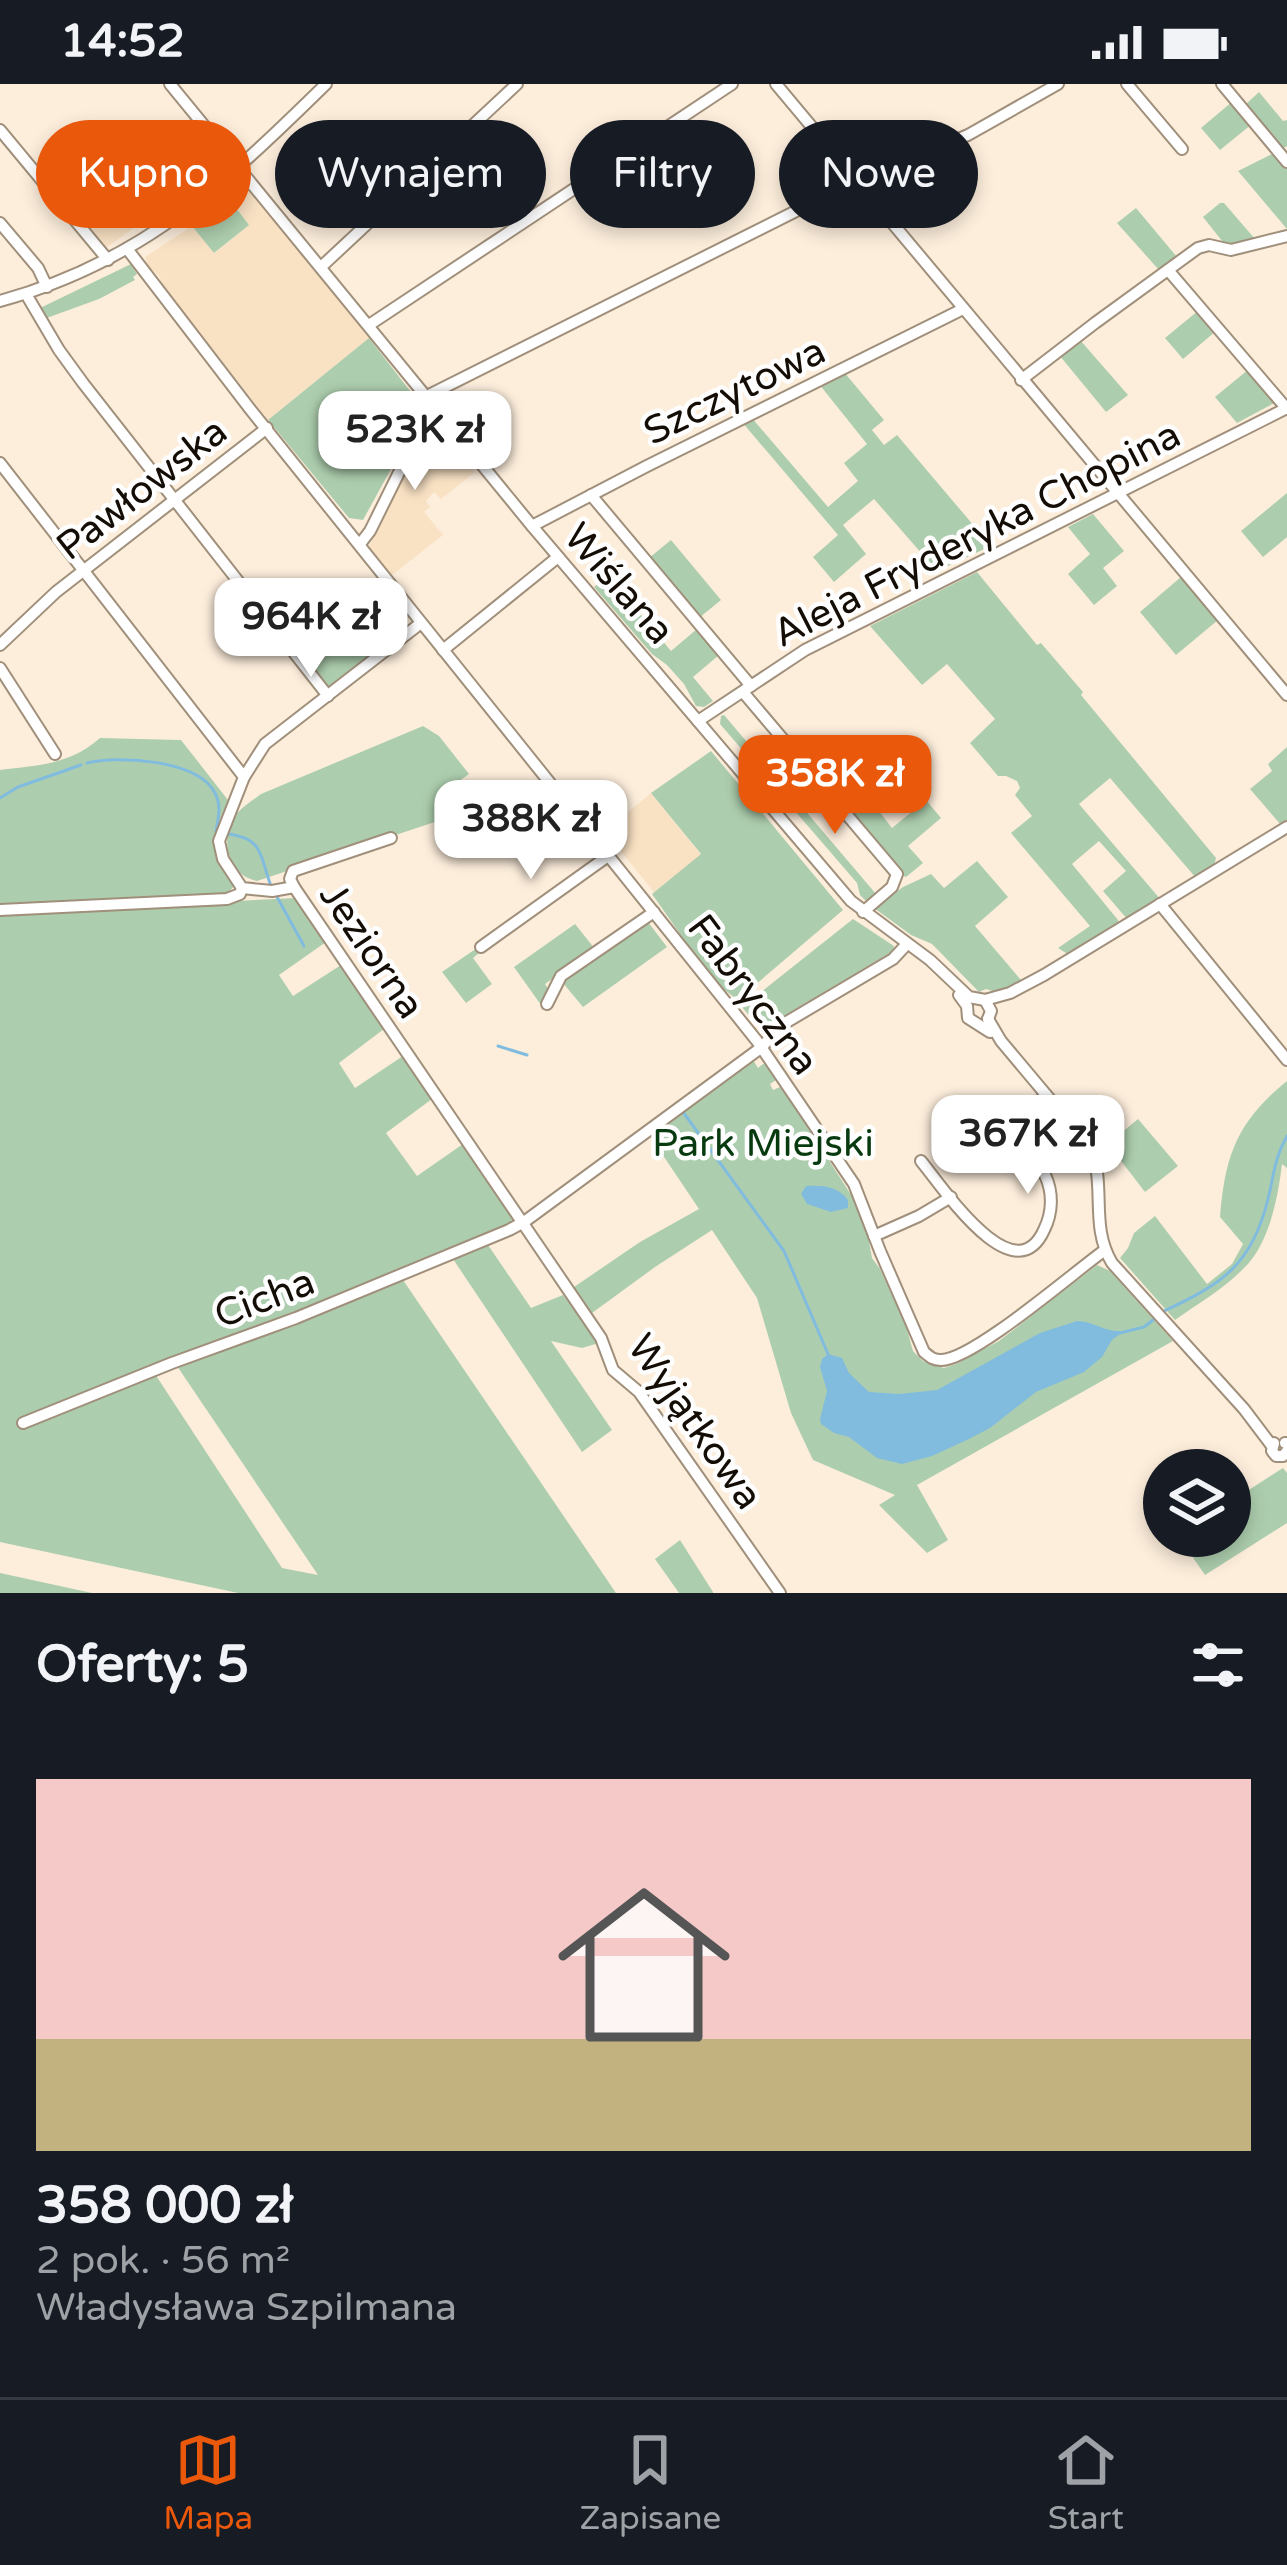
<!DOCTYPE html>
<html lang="pl">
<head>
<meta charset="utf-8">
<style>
	:root { --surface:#171b24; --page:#20242c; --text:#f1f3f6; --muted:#9ea1a6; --line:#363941; --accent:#ea580c }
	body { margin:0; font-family:"Varela Round",sans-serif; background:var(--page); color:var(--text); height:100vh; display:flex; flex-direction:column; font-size:45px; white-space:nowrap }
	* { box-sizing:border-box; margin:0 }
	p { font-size:39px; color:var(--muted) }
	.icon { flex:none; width:66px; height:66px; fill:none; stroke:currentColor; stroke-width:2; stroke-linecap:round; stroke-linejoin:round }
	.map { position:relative; height:1509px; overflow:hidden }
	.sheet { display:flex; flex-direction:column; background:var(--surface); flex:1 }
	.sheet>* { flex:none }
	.hud { position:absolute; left:36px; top:36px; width:1215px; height:108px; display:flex; gap:24px }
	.tools { position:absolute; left:1143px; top:1365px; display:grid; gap:24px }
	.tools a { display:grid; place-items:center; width:108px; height:108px; border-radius:50%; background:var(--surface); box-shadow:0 6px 18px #0003; font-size:60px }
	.price { position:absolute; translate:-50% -102px; padding:0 27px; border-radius:24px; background:#fff; color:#222; font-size:39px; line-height:78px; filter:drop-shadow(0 3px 6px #0008) }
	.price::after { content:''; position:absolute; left:50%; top:72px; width:36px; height:27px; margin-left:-18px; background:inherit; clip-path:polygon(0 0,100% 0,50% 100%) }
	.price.current { background:var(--accent); color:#fff }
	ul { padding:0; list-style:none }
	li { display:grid; align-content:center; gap:24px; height:636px; padding:0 36px }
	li+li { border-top:3px solid var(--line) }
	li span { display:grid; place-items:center; height:372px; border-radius:0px; color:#555 }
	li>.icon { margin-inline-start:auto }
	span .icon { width:216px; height:216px; fill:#fffc; stroke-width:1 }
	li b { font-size:51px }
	h2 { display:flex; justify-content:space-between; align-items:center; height:144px; padding:0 36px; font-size:51px }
	.tag { padding:0 42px; border-radius:54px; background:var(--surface); box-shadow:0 6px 18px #0003; font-size:42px; line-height:108px }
	.tag.current { background:var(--accent); color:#fff }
	.status { display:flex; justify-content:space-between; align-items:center; height:84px; padding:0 60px; background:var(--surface); direction:ltr }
	.status svg { height:33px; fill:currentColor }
	.tab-bar { display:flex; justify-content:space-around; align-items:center; height:168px; border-top:3px solid var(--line); background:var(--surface); font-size:33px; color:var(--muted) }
	.tab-bar a { display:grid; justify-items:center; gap:6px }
	.tab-bar .current { color:var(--accent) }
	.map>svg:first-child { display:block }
	.built { fill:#f9e2c4 }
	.green { fill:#adceae }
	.water { fill:#81bcdf }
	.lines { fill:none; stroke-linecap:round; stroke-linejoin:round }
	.stream { stroke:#81bcdf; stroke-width:3 }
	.minor-casing { stroke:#a08f7a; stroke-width:14 }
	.minor { stroke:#fff; stroke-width:10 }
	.labels { text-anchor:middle; stroke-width:9; stroke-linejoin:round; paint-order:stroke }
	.street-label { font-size:39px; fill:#130d06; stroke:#fefefe }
	.park-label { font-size:39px; fill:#083a10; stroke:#fefefe }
</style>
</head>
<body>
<div class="status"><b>14:52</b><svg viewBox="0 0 49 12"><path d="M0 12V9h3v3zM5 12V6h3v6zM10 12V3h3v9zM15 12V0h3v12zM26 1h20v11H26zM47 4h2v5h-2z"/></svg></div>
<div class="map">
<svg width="1287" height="1509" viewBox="0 0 1287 1509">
	<rect width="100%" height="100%" fill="#fdeedc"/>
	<g class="built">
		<polygon points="245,99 369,254 268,336 162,200 159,192 148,183 145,173 192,142 215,169 249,141 227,112"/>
		<polygon points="121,112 132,126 149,112 160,125 106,164 88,142"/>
		<polygon points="429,338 433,338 475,388 441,415 434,408 426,417 430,423 424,428 443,451 392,491 369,463"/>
		<polygon points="651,709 701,771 654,808 603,745 610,743"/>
	</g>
	<g class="green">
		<polygon points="1259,8 1283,37 1287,36 1287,62 1282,65 1245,21"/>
		<polygon points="1233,17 1252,40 1220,66 1201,44"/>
		<polygon points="1276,68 1287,81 1287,145 1238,87"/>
		<polygon points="227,112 249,141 214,169 192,142"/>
		<polygon points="1220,119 1224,119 1255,155 1226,162 1203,133"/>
		<polygon points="1136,124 1177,173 1159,186 1117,139"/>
		<polygon points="131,180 137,190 133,193 135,196 99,215 44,235 38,225"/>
		<polygon points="1199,226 1216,247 1183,275 1165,254"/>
		<polygon points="369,254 424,325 363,436 349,434 268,336"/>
		<polygon points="1080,256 1128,311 1106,328 1060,272"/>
		<polygon points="1249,285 1276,318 1237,339 1215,313"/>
		<polygon points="844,288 884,336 872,346 884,361 897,351 991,462 937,487 874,415 843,441 866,470 834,498 813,473 838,451 742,338 751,333 828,423 858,397 844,379 867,360 819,300"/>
		<polygon points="1287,409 1287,453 1263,473 1241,447"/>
		<polygon points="1093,430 1124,467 1103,484 1117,502 1094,521 1068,490 1090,470 1068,443"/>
		<polygon points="671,456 721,516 699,534 649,474"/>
		<polygon points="977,488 1037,561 1041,559 1083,608 1081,611 1216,774 1214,782 1196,794 1110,694 1079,720 1161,816 1128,836 1103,807 1126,787 1099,757 1072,780 1118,836 1119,840 1069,871 1058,864 1090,842 1011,749 1032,732 1015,711 1020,704 1017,697 1006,692 998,692 970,659 995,635 947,580 922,601 870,542"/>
		<polygon points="608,491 671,567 697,545 719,571 693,593 713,617 704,623 696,622 684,600 667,581 652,570 594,503"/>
		<polygon points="1181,493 1218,536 1176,571 1140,528"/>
		<polygon points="355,550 371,571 328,604 312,583"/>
		<polygon points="724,631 876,810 866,817 860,811 857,799 720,640 721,632"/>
		<path d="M423,642l16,10 30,38 -14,10 16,26 -214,71c-26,-5 -36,-35 -26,-58 5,-13 20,-21 30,-29z"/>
		<path d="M100,654l81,2 47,60c-19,47 -18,42 6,86l-6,7 -228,15v-138c39,-5 69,-5 100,-32z"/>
		<polygon points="1287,663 1287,738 1281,741 1250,705 1272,687 1268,680"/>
		<polygon points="711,667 843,826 741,913 735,914 713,897 652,810 701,770 651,709"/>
		<polygon points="829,668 863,708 896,680 911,698 878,726 892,744 926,716 941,734 908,762 923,779 906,793 899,790 810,684"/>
		<polygon points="546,707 577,748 527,783 486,726"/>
		<polygon points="977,777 1008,813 975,842 1021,896 999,909 986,905 979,908 932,860 911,851 874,824 903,803 931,790 944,804"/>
		<path d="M295,814l31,44 -47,33 14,21 48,-31 43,64 -45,34 16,25 48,-32 29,43 -46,34 31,43 46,-32 50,73 -3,7 -91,36 2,4 -22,9 -357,136 18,4 95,-39 127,194 36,7 -141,-209c77,-25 150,-58 226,-86l213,313h-378l-238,-51v-629z"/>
		<polygon points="853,835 894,862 893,867 770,940 764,950 742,923"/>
		<polygon points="648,838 667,863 583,923 563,899"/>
		<polygon points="575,840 595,865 545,900 548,905 541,921 514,883"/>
		<polygon points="477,864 480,868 473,874 492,900 466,919 442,888"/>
		<polygon points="753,976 758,984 763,980 767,981 776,996 770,1000 773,1006 780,1003 789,1014 855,1117 867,1146 872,1174 880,1185 906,1242 913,1267 923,1277 944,1284 956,1280 999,1257 1097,1181 1110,1187 1173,1257 917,1401 948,1456 927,1469 879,1421 895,1411 813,1376 791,1329 757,1214 712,1146 655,1183 592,1229 574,1203 640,1158 699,1125 650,1052"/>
		<path d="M1287,997v87l-5,-4c-4,34 -13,81 -39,105 -19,20 -46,35 -68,51l-55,-62 8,-10 6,-15 21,-17 52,68 25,-20 11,-20 -23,-27c5,-63 18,-96 67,-136z"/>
		<polygon points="1138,1035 1178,1082 1145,1108 1108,1060"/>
		<polygon points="488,1161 531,1224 563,1211 599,1259 582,1264 551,1257 612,1346 582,1368 453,1175"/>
		<polygon points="1283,1384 1287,1389 1287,1439 1205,1491 1178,1452 1230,1452 1230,1418"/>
		<polygon points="680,1456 713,1508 713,1509 679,1509 655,1475"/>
		<polygon points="0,1489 92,1509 0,1509"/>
	</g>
	<g class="water">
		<path d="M806,1102c16,-1 32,0 42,14v8l-17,4 -24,-8 -6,-10z"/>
		<path d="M1077,1237c16,0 28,11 43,10v3l-8,6 -10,17 -18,15 -48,20 -46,36 -21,11 -37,17 -30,8 -25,-6 -28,-21 -15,-4 -13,-9 -1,-5 7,-28 -7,-24 2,-8 6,-5 14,4 7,15 20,19 30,2 38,-4 103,-57z"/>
	</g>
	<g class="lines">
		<g class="stream">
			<path d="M87,679c32,-8 111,-3 128,30 7,14 3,25 1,38"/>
			<polyline points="0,714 18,703 81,681"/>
			<path d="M229,750c36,5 31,24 42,52"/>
			<polyline points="277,813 304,862"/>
			<polyline points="498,962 527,971"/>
			<polyline points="683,1028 784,1167 828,1270"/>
			<path d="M1164,1227c58,-27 88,-46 104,-112 6,-24 6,-40 19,-63"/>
			<polyline points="1116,1250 1144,1243 1153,1236"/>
		</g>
		<defs>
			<g id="minor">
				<polyline points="170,0 532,442 851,817 930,876 969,913 985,916 991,927 988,935"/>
				<polyline points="776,0 1287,611"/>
				<polyline points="1127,0 1182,65"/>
				<polyline points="1222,0 1287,78"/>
				<polyline points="0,46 108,176"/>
				<polyline points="0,139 38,184 47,203"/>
				<path d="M128,166l122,159 507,632 97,143 26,67 44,101c6,5 9,8 17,8 32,0 133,-88 164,-110"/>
				<polyline points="321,183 517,0"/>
				<polyline points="1168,186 1287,325"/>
				<polyline points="26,210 59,266 83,299 328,612"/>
				<path d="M0,217c142,-39 224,-117 326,-217"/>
				<polyline points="369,241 732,0"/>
				<polyline points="1021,296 1095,239 1198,164 1209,161 1231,166 1287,152"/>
				<polyline points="427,312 846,102 968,51 1058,0"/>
				<polyline points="0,379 244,693 219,757 223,775 242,804 272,807 294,803 601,1254 613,1286 639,1308 780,1509"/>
				<polyline points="591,411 751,602"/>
				<polyline points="532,442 647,382 963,225"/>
				<polyline points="360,460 370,447 428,330 435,323"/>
				<polyline points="0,561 56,508 267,344"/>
				<polyline points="443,566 558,473"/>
				<polyline points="0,584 55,670"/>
				<polyline points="743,608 897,790 892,803 863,828"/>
				<polyline points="698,637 805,566 1287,324"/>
				<polyline points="244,693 265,660 421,539"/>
				<polyline points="294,803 290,795 293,787 391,754"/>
				<polyline points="1160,820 1287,976"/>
				<polyline points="0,826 227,815 240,810 242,804"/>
				<polyline points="481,863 608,772"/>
				<polyline points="959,911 967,922 968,934 990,948"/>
				<polyline points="985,916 1010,909 1044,891 1287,743"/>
				<polyline points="547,920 561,892 654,828"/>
				<path d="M988,935l13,22 89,106c17,38 -1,78 22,116l132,146 28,37"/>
				<path d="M921,1077c20,24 93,135 123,69 9,-18 9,-38 1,-55 -7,-18 -23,-30 -31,-47l3,-7 29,-26"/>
				<polyline points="874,1152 919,1132 951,1113"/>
				<polyline points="23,1339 172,1279 296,1234 509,1146 524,1138 762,963 780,942 893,875 907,860"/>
				<polyline points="1274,1359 1272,1367 1276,1372 1283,1372 1287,1367"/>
				<polyline points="1285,1359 1287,1359"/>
			</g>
		</defs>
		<use href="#minor" class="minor-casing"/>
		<use href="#minor" class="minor"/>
	</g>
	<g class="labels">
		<g class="street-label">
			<text transform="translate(734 306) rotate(-26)" y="14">Szczytowa</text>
			<text transform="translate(141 404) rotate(-38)" y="14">Pawłowska</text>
			<text transform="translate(976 449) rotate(-27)" y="14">Aleja Fryderyka Chopina</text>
			<text transform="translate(620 499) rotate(49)" y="14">Wiślana</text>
			<text transform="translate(373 866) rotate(56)" y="14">Jeziorna</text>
			<text transform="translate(754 910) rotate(53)" y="14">Fabryczna</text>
			<text transform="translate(264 1213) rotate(-21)" y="14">Cicha</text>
			<text transform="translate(696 1337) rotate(55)" y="14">Wyjątkowa</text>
		</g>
		<g class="park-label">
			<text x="763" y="1072">Park Miejski</text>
		</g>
	</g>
</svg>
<div class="tools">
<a><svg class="icon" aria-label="layers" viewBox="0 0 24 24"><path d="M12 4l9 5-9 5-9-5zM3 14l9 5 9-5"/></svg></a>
</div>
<b class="price" style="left:415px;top:409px">523K zł</b>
<b class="price" style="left:311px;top:596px">964K zł</b>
<b class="price current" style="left:835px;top:753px">358K zł</b>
<b class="price" style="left:531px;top:798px">388K zł</b>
<b class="price" style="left:1028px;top:1113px">367K zł</b>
<div class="hud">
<a class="tag current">Kupno</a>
<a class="tag">Wynajem</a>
<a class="tag">Filtry</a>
<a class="tag">Nowe</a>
</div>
</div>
<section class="sheet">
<h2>Oferty: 5<svg class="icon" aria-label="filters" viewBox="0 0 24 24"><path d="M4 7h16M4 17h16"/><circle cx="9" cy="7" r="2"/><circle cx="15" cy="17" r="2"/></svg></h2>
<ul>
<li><span style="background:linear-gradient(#f6c9c9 70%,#c2b280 0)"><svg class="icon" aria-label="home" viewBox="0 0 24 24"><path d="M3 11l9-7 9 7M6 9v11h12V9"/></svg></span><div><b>358 000 zł</b><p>2 pok. · 56 m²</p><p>Władysława Szpilmana</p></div></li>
</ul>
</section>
<nav class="tab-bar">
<a class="current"><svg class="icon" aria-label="map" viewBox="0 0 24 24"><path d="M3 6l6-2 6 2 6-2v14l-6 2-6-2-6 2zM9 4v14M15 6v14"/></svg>Mapa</a>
<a><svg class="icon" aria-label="saved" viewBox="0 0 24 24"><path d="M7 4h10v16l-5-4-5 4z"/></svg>Zapisane</a>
<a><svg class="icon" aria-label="home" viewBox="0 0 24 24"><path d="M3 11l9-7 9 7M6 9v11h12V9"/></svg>Start</a>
</nav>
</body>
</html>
